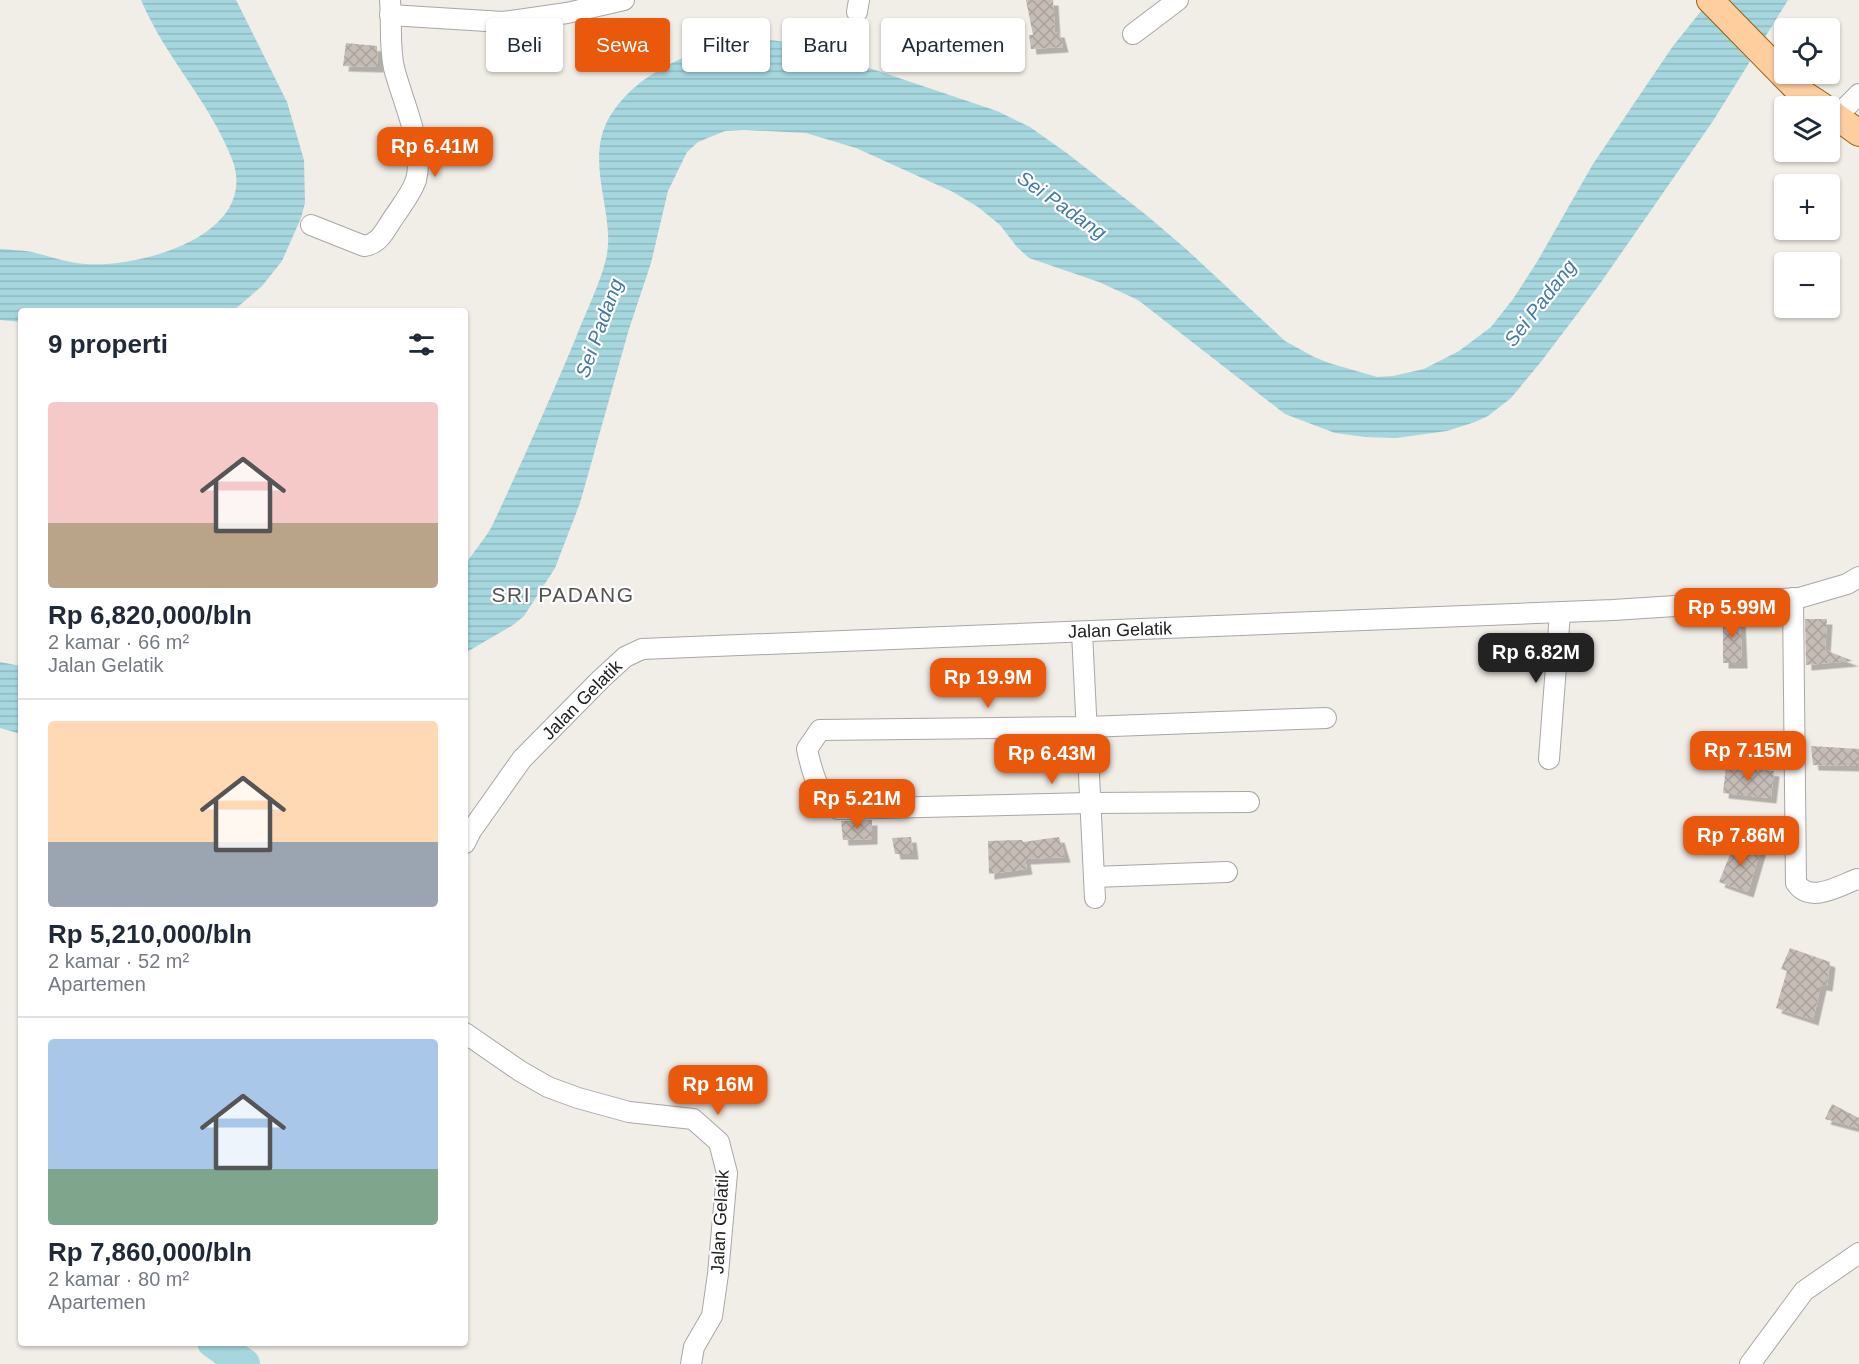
<!DOCTYPE html>
<html lang="id">
<head>
<meta charset="utf-8">
<style>
	:root { --surface:#fff; --page:#f2f2f3; --text:#1f2937; --muted:#747a83; --line:#e0e1e3; --accent:#ea580c }
	body { margin:0; font-family:Arial,sans-serif; background:var(--page); color:var(--text); height:100vh; display:flex; flex-direction:column; font-size:22px; white-space:nowrap }
	* { box-sizing:border-box; margin:0 }
	p { font-size:20px; color:var(--muted) }
	.icon { flex:none; width:33px; height:33px; fill:none; stroke:currentColor; stroke-width:2; stroke-linecap:round; stroke-linejoin:round }
	.map { position:relative; flex:1; overflow:hidden }
	.sheet { position:absolute; left:18px; top:308px; width:450px; height:1038px; display:flex; flex-direction:column; background:var(--surface); border-radius:6px; box-shadow:0 2px 4px #0004 }
	.sheet>* { flex:none }
	.hud { position:absolute; left:486px; top:18px; width:570px; height:54px; display:flex; gap:12px }
	.buttons { position:absolute; left:1774px; top:18px; display:grid; gap:12px }
	.buttons a { display:grid; place-items:center; width:66px; height:66px; border-radius:6px; background:var(--surface); box-shadow:0 2px 4px #0004; font-size:30px }
	.price { position:absolute; translate:-50% -51px; padding:0 14px; border-radius:12px; background:var(--accent); color:#fff; font-size:20px; line-height:39px; filter:drop-shadow(0 2px 3px #0008) }
	.price::after { content:''; position:absolute; left:50%; top:36px; width:18px; height:14px; margin-left:-9px; background:inherit; clip-path:polygon(0 0,100% 0,50% 100%) }
	.price.selected { background:#222; color:#fff }
	ul { padding:0; list-style:none }
	li { display:grid; align-content:center; gap:12px; height:318px; padding:0 30px }
	li+li { border-top:2px solid var(--line) }
	li span { display:grid; place-items:center; height:186px; border-radius:6px; color:#555 }
	li>.icon { margin-inline-start:auto }
	span .icon { width:108px; height:108px; fill:#fffc; stroke-width:1 }
	li b { font-size:26px }
	h2 { display:flex; justify-content:space-between; align-items:center; height:72px; padding:0 30px; font-size:26px }
	.tag { padding:0 21px; border-radius:6px; background:var(--surface); box-shadow:0 2px 4px #0004; font-size:21px; line-height:54px }
	.tag.selected { background:var(--accent); color:#fff }
	.map>svg:first-child { display:block }
	.water { fill:url(#water-rules) }
	.lines { fill:none; stroke-linecap:round; stroke-linejoin:round }
	.river { stroke:#a6d7df; stroke-width:32 }
	.building { fill:url(#building-cross-hatch); filter:url(#shadow) }
	.minor-casing { stroke:#a7a7a7; stroke-width:22 }
	.major-casing { stroke:#9d5d00; stroke-width:28 }
	.minor { stroke:#fff; stroke-width:20 }
	.major { stroke:#fece9f; stroke-width:26 }
	.labels { text-anchor:middle; stroke-width:4.5; stroke-linejoin:round; paint-order:stroke }
	.street-label { font-size:18px; fill:#202020; stroke:#fff }
	.water-label { font-size:20px; font-style:italic; fill:#437aa4; stroke:#fff }
	.quarter-label { font-size:21px; letter-spacing:1.5px; fill:#535353; stroke:#fff }
</style>
</head>
<body>
<div class="map">
<svg width="1859" height="1364" viewBox="0 0 1859 1364">
	<defs>
		<pattern id="water-rules" width="6" height="5" patternUnits="userSpaceOnUse" patternTransform="scale(1.5)"><rect width="6" height="5" fill="#a6d7df"/><path d="M0 2.5h6" fill="none" stroke="#8fb8bf"/></pattern>
		<pattern id="building-cross-hatch" width="8" height="8" patternUnits="userSpaceOnUse" patternTransform="scale(1.5)"><rect width="8" height="8" fill="#c6bcb6"/><path d="M0 0l8 8M0 8l8-8" fill="none" stroke="#aaa19c"/></pattern>
		<filter id="shadow"><feDropShadow dx="5.5" dy="5.5" stdDeviation="0" flood-color="#0004"/></filter>
	</defs>
	<rect width="100%" height="100%" fill="#f1ede7"/>
	<g class="water">
		<path d="M141,0h95l51,102 17,58 1,43 -4,15 -19,43 -20,25 -28,24h-213v12l-21,-2v-71c11,1 22,1 32,3 17,4 36,11 54,12 54,4 175,-29 146,-105 -22,-57 -67,-102 -91,-159z"/>
		<path d="M1710,0h78l-75,121 -116,167 -57,75 -29,35 -23,18 -13,6 -28,9 -51,7 -31,-1 -30,-4 -50,-19 -147,-114 -39,-18 -70,-24 -12,-11 -17,-22 -22,-18 -25,-15 -97,-44 -50,-15 -62,-3 -19,1 -27,11 -11,10 -19,39 -17,72 -22,66 -49,174 -25,65 -31,48 -11,9 -48,28c0,-21 0,-42 0,-63 0,-6 -2,-17 0,-23 3,-9 21,-29 27,-41 29,-62 57,-124 83,-186 10,-27 24,-53 31,-81 11,-46 -25,-100 6,-146 32,-48 99,-71 154,-73 11,0 22,3 32,4l199,67 33,16 38,27 77,60 40,34 100,93 29,16 15,6 48,14 16,-1 31,-7 35,-18 32,-24 22,-28 24,-37 56,-98 80,-118z"/>
		<polygon points="0,662 21,666 21,734 0,728"/>
	</g>
	<g class="lines">
		<polyline class="river" points="213,1342 244,1364"/>
	</g>
	<g class="building">
		<polygon points="1026,0 1053,0 1055,32 1059,32 1063,47 1031,49 1029,35 1033,35"/>
		<polygon points="346,43 377,46 378,67 343,66"/>
		<polygon points="1740,614 1742,663 1723,663 1723,615"/>
		<polygon points="1805,619 1827,619 1825,650 1853,661 1806,665"/>
		<polygon points="1811,746 1859,749 1859,766 1813,765"/>
		<polygon points="1726,766 1774,771 1771,798 1723,793"/>
		<polygon points="872,820 872,839 843,840 841,821"/>
		<polygon points="911,837 913,854 895,854 892,838"/>
		<polygon points="1059,837 1065,857 1025,859 1027,869 989,874 988,841 1022,840 1023,842"/>
		<polygon points="1735,842 1761,848 1748,892 1719,882"/>
		<polygon points="1790,948 1830,962 1827,986 1821,985 1813,1020 1776,1008 1787,971 1781,969"/>
		<polygon points="1832,1104 1859,1118 1859,1128 1825,1119"/>
	</g>
	<g class="lines">
		<defs>
			<g id="minor">
				<polyline points="857,12 859,0"/>
				<polyline points="390,15 503,22 567,13 624,0"/>
				<polyline points="1133,34 1178,0"/>
				<polyline points="1837,116 1859,94"/>
				<path d="M311,225l53,21c14,-2 19,-12 26,-23 8,-13 21,-28 26,-43 9,-33 -14,-80 -22,-112 -5,-23 -2,-45 -4,-68"/>
				<path d="M1793,598l3,285c14,21 43,3 61,-4"/>
				<polyline points="1082,632 1095,898"/>
				<polyline points="1549,759 1560,613"/>
				<path d="M1249,802l-159,1 -252,6c-19,-9 -27,-41 -31,-60l13,-19 267,-3 239,-9"/>
				<polyline points="465,843 471,831 522,759 601,679 625,657 642,649 1613,610 1799,598 1847,584 1859,577"/>
				<polyline points="1094,877 1227,872"/>
				<polyline points="465,1033 520,1071 548,1087 578,1098 629,1112 693,1119 719,1142 727,1173 718,1274 712,1316 694,1347 691,1364"/>
				<polyline points="1750,1364 1804,1291 1859,1253"/>
			</g>
			<g id="major">
				<polyline points="1710,0 1799,91 1822,106"/>
				<polyline points="1830,112 1859,133"/>
			</g>
		</defs>
		<use href="#minor" class="minor-casing"/>
		<use href="#major" class="major-casing"/>
		<use href="#minor" class="minor"/>
		<use href="#major" class="major"/>
	</g>
	<g class="labels">
		<g class="street-label">
			<text transform="translate(1120 630) rotate(-2)" y="6">Jalan Gelatik</text>
			<text transform="translate(582 700) rotate(-45)" y="6">Jalan Gelatik</text>
			<text transform="translate(720 1222) rotate(-87)" y="6">Jalan Gelatik</text>
		</g>
		<g class="water-label">
			<text transform="translate(1062 205) rotate(35)" y="7">Sei Padang</text>
			<text transform="translate(1540 303) rotate(-52)" y="7">Sei Padang</text>
			<text transform="translate(599 328) rotate(-70)" y="7">Sei Padang</text>
		</g>
		<g class="quarter-label">
			<text x="563" y="602">SRI PADANG</text>
		</g>
	</g>
</svg>
<div class="buttons">
<a><svg class="icon" aria-label="locate" viewBox="0 0 24 24"><circle cx="12" cy="12" r="6"/><path d="M12 2v4M12 18v4M2 12h4M18 12h4"/></svg></a>
<a><svg class="icon" aria-label="layers" viewBox="0 0 24 24"><path d="M12 4l9 5-9 5-9-5zM3 14l9 5 9-5"/></svg></a>
<a>+</a>
<a>−</a>
</div>
<b class="price" style="left:435px;top:178px">Rp 6.41M</b>
<b class="price" style="left:1732px;top:639px">Rp 5.99M</b>
<b class="price selected" style="left:1536px;top:684px">Rp 6.82M</b>
<b class="price" style="left:988px;top:709px">Rp 19.9M</b>
<b class="price" style="left:1748px;top:782px">Rp 7.15M</b>
<b class="price" style="left:1052px;top:785px">Rp 6.43M</b>
<b class="price" style="left:857px;top:830px">Rp 5.21M</b>
<b class="price" style="left:1741px;top:867px">Rp 7.86M</b>
<b class="price" style="left:718px;top:1116px">Rp 16M</b>
<div class="hud">
<a class="tag">Beli</a>
<a class="tag selected">Sewa</a>
<a class="tag">Filter</a>
<a class="tag">Baru</a>
<a class="tag">Apartemen</a>
</div>
<section class="sheet">
<h2>9 properti<svg class="icon" aria-label="filters" viewBox="0 0 24 24"><path d="M4 7h16M4 17h16"/><circle cx="9" cy="7" r="2"/><circle cx="15" cy="17" r="2"/></svg></h2>
<ul>
<li><span style="background:linear-gradient(#f6c9c9 65%,#b9a48a 0)"><svg class="icon" aria-label="home" viewBox="0 0 24 24"><path d="M3 11l9-7 9 7M6 9v11h12V9"/></svg></span><div><b>Rp 6,820,000/bln</b><p>2 kamar · 66 m²</p><p>Jalan Gelatik</p></div></li>
<li><span style="background:linear-gradient(#ffd9b3 65%,#9aa5b1 0)"><svg class="icon" aria-label="home" viewBox="0 0 24 24"><path d="M3 11l9-7 9 7M6 9v11h12V9"/></svg></span><div><b>Rp 5,210,000/bln</b><p>2 kamar · 52 m²</p><p>Apartemen</p></div></li>
<li><span style="background:linear-gradient(#a9c7e8 70%,#7fa58c 0)"><svg class="icon" aria-label="home" viewBox="0 0 24 24"><path d="M3 11l9-7 9 7M6 9v11h12V9"/></svg></span><div><b>Rp 7,860,000/bln</b><p>2 kamar · 80 m²</p><p>Apartemen</p></div></li>
</ul>
</section>
</div>
</body>
</html>
